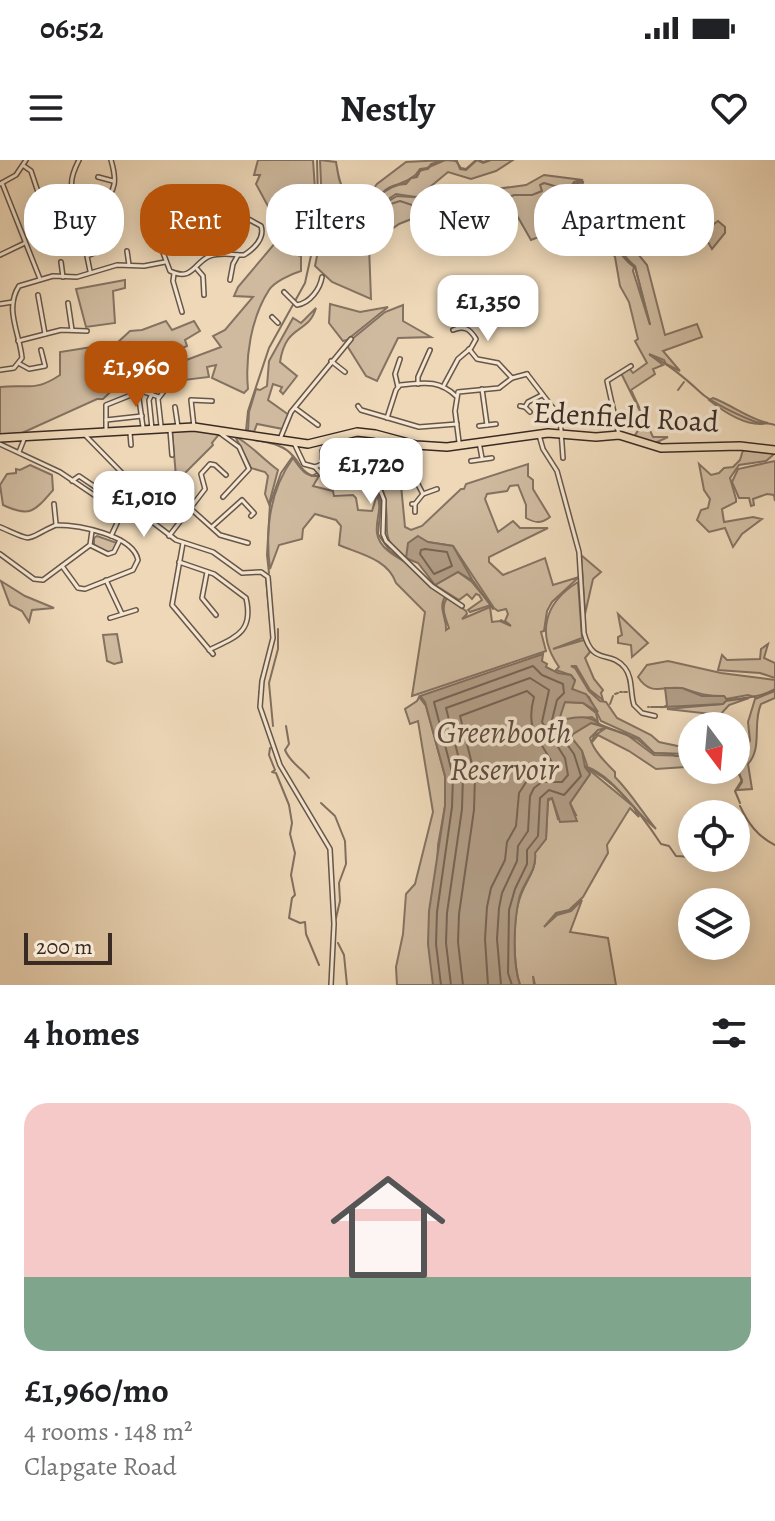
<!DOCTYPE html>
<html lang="en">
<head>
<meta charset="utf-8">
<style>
	:root { --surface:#fff; --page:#f6f6f6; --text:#202124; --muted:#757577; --line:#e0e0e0; --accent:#b45309 }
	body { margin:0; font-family:Alegreya,serif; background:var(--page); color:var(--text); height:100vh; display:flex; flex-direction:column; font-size:30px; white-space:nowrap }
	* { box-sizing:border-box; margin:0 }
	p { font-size:26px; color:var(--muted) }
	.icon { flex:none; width:44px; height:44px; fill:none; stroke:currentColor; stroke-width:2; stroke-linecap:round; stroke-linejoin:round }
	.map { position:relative; height:825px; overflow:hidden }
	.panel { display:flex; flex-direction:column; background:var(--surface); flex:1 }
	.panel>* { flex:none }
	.top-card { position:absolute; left:24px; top:24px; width:728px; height:72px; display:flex; gap:16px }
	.needle { width:52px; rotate:164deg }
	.controls { position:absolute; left:678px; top:552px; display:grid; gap:16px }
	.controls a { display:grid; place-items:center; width:72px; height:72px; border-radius:50%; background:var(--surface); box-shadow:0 4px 20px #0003; font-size:40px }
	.scale { position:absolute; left:24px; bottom:20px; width:88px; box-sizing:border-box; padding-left:8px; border:4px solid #3a2a24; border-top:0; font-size:22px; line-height:28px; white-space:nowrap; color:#3a2a24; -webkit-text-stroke:6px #f4e6d1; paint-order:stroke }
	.price { position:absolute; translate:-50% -68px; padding:0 18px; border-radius:16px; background:#fff; color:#222; font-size:26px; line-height:52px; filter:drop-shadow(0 2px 4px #0008) }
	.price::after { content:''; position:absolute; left:50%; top:48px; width:24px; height:18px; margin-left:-12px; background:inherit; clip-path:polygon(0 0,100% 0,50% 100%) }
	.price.selected { background:var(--accent); color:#fff }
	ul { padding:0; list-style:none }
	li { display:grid; align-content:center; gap:16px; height:424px; padding:0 24px }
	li+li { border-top:2px solid var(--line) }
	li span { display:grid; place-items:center; height:248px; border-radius:24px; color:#555 }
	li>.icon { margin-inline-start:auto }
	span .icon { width:144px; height:144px; fill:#fffc; stroke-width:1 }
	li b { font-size:34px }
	h2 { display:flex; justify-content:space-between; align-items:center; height:96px; padding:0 24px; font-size:34px }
	.tag { padding:0 28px; border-radius:32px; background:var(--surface); box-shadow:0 4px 20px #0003; font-size:28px; line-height:72px }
	.tag.selected { background:var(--accent); color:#fff }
	.status { display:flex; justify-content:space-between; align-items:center; height:56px; padding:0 40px; background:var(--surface); direction:ltr }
	.status svg { height:22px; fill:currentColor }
	header { display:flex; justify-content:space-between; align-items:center; height:104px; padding:0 24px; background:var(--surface); font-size:36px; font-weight:700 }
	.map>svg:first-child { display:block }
	.green { fill:#cfba9f; stroke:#847262; stroke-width:2 }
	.water { fill:#b19d86; stroke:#816f5f; stroke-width:2 }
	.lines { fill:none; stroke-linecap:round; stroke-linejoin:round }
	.shore { stroke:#766455; stroke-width:2 }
	.stream { stroke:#816f5f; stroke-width:2 }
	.minor-casing { stroke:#675649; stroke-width:6 }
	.primary-casing { stroke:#3a2a24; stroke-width:10 }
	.minor { stroke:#f4e6d1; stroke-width:3 }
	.primary { stroke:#eed8b8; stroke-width:7 }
	.labels { text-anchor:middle; stroke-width:7; stroke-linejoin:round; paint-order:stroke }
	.street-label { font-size:30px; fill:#3a2a24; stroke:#f4e6d1 }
	.water-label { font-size:32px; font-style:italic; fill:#5e4c41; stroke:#f4e6d1 }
</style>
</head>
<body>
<div class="status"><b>06:52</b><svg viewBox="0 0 49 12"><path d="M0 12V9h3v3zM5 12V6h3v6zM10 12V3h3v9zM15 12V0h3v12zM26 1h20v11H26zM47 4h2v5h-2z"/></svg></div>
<header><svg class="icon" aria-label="menu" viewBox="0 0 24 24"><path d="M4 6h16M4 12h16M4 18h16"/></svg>Nestly<svg class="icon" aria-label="heart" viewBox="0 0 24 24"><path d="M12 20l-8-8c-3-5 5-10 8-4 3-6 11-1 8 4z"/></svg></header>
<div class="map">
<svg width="775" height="825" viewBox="0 0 775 825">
	<rect width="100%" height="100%" fill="#eed8b8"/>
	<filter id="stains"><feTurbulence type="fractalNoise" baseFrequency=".0025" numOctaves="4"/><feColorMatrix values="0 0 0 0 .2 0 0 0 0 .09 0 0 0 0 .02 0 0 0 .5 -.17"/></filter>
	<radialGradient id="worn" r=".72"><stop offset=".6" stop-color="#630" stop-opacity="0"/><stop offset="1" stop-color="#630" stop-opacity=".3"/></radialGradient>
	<g class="green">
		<path d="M258,0h55l3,44 8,20 -4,12 -13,17 -17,-2v2l11,3v15c-10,3 -27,11 -32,19 -18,28 -24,67 -21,99l-4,4 -32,-15 4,-13 -9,2 2,10 -25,3 -11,-15 48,-18 -8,-11 12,-6 28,-33 -19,-1 4,-9 38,-45 6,-10 -26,-48 4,-9h-6z"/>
		<path d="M320,0l16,2c4,23 4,36 32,34l9,-12 29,-22 38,-2 -13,4 -3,4 -8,1c-9,16 -29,13 -41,27l1,8c-16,6 -20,-1 -34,-6 12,10 20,10 34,9 -20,6 -19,5 -36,-5l-22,3z"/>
		<path d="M445,0l12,1 3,8 6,1 11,-10 6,3 8,-3h22l-17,11 -25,8 -23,-7 -24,20v4l-8,1 -20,-3 -15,10 -1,-8c6,-7 17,-12 26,-12l5,-6 6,-1 3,-6z"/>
		<path d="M544,15l39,5 -9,2 -4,6 5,-4 8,-2 -1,5 13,19 12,9 9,-1 -1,12 32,39 18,70 32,-11 5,13 -39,14 17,20 -14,-7 -2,-4 -15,-6 14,11 -10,4 2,5 -24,16 22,47h15l-11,5 10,5 -33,-10 8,-13v-9l-21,-42 8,-5 4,5 14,-10 -12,-22 3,-2 -9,-37 -9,-16 -5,-29 -16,-21v-5c18,11 20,26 35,36l-1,4 17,54 -15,-59c-14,-10 -15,-24 -33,-36l4,-5 -5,-3 -3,-11c-13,-5 -17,-20 -33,-22l3,1c-9,24 -9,41 -37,50l-16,-28c-14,-2 -24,-5 -35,4l-8,-6 -13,1 -6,8 -10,2 -19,-7 -25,10 -30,22 2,53 -39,-17 -17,-16 3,-15 -4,-1 16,-23 -1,-9 -7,-9 16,-4 25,9 18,-6 1,-3 15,-9 43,3 46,-11 10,1 30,-4z"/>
		<polygon points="570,31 597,52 599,62 586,50 574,57 571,52 563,56"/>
		<polygon points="718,61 725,67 725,73 712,89 700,68 706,70"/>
		<polygon points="125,120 125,128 113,131 115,163 86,167 76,129"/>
		<polygon points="330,144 360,152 388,147 347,180 343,181 329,163"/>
		<polygon points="403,145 403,161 431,177 398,178 377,221 366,216 346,184 385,152"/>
		<path d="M316,148c-8,27 -30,15 -36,54l17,14 -14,18 -3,-3 2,-4 -9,-3 -5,16 21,15 -6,14 -26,-5 -3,8 -6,-1 1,-19 7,-23 4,1 7,-4 2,-25 24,-43 8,5z"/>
		<path d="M166,161l6,9 22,-9 6,10 -15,9 2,6 -34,16 -5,-15 -24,32 -21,20h-6l-75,34 -22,2v-48c28,-3 35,5 60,-12v-23l57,-9 13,-12 12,-1z"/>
		<path d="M713,238c19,7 36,21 55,25 -20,5 -44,-11 -59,-23z"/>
		<polygon points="184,269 220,273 212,283 213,285 182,316 176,316 172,271"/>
		<path d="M357,275l21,2 28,9 -1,26 -4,13 4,42 6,3 11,-4 39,-37h3l2,-5 62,-20v12l5,4v9l17,28c-9,7 -15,6 -24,1v-13l-8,-20 -8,1 -3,5 -20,3 -2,5 13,33 15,-11 7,7h28l-59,29v5l14,13 42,-17 8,27 26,-8 -27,25 -5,9 -3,20 -3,1 5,19 -134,45 13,-84 -29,-29c-8,-24 -36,-29 -57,-38l2,-19 -5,-6 -21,-6 -12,15 -1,10 -23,6 -9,24c-5,-39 0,-79 23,-111 8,12 13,19 26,18l-6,10 20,5 1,5 19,-1 3,3 2,12 14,1 5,-16c6,14 -2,24 0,38 2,15 19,24 30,30 15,8 25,24 39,32 -9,13 1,22 0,35l3,-2c-4,-11 -9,-22 -1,-31l18,14 1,3 -5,5 28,-12 2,15 8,-1 11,5 -6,-5 3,-7 -2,-5 -8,2 -4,-3 -41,-62 -25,-4 -22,16c-26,-21 -17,-22 -20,-51 -1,-17 -10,-36 -18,-50 -14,-6 -37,-10 -48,1v-8l4,-6z"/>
		<path d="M235,276c16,9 28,23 43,34l-9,34 -4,-10 3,-18 -3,-4 -14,-4z"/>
		<polygon points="743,290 772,293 773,295 766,301 739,305 730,318 736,339 736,342 722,349 724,362 753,357 762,359 742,374 733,387 725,368 709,372 697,360 701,350 708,348 710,339 704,330 699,304 711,315 719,313 724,308 733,307 740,300"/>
		<polygon points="775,301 775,341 774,335 767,334 753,339 754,345 751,346 749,338 739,338 732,322 738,309"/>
		<path d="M30,305l22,10 1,15c-18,21 -23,28 -50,15l-3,-20 7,-11 9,-1v-4l4,1z"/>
		<polygon points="97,376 117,383 113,392 109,393 94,387 94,378"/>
		<polygon points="581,395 601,412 593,419 585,454"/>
		<polygon points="458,412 472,422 491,445 470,452 468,450 482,440 479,435 476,434 472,439 467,434 459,440 435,425"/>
		<polygon points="1,421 25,436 54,448 32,450 29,462 22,451 10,445"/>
		<path d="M578,422l4,56 -29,11 31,-9 6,12 -5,6 9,21 9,11 -2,3 2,7 -13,-10 -14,-24h-5l4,2 14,23 11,10 6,1 11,16 34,17 8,7 33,7v5l-38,-1 -15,-15 -38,-17 -12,-24 -17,-8 3,-9 -4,-5 -15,-5 3,-3c-23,-33 -15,-64 19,-85z"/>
		<polygon points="618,454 648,483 632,497 631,485 618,483 618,477 622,475"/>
		<polygon points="117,474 122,502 114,504 107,501 103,475"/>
		<polygon points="768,484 764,498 775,503 775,518 760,513 718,510 722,495 727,500 760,499 761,489"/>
		<path d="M668,501l53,12 54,7v9l-17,9 -10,-3 -22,4 -2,-3c-16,0 -25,-2 -39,-7 -18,-6 -33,10 -47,-12l9,-12z"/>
		<path d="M775,531v7l-14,6c-9,20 2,43 -13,60l4,25 -15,1 5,-8 -6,-20v-14l10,-2 4,-5 -2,-19 7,-23z"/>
		<polygon points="419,537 426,546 445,616 445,646 438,685 433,825 397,825 396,807 403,774 406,734 415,724 433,652 418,561 410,564 405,549 417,541"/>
		<polygon points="749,538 729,545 720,555 667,549 722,544 725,541"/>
		<polygon points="564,542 583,543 596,553 598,562 592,557 559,560"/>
		<path d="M591,563l35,11 28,21 38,1v13l-6,-2 -30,2 -27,-18 -31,-16 -6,7 2,-6 12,-8 -8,2 -8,8c3,12 15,24 25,34v5c16,16 27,35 41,52 -24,-19 -41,-52 -71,-63l2,-1 -5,-14 -11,-14 2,-3z"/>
		<path d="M588,609l46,38 5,10 -9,-9 -23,37 1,8 -25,44 -14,13 -13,3 -12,14 13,-12 14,-4 11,-11 -12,32 38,6 8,47h-81l-2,-9 1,9h-14c-7,-21 -8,-69 1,-90 5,-15 16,-25 14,-42l11,-14 2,-38 4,-3 6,21 18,-4 -6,-12 20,-29z"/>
	</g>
	<g class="water">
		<polygon points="418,376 428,382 453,386 473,421 458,412 435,425 418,403 406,398 408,383"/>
		<path d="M543,494l-1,7 5,3 -1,3 12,6 13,2 4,6 -3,8 14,5 12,18 -15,-9 -18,-1 -6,18c17,-2 28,-7 42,5l-10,-2 -18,11 -2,3 11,14 3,16 5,7 -20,29 7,18 -17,1 -8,-24 -4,1 -2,40 -11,14c2,20 -12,28 -16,46 -5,22 -7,64 1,86h-87l-5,-41 1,-33 16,-105v-30l-20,-74 -5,-6z"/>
		<polygon points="665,528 682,528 702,536 724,536 727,540 723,544 664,547 667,545"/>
	</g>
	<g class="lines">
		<g class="shore">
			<polygon points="425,389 447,392 452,406 434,414 420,394 421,390"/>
			<polyline points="441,825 436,784 437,752 452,647 453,616 434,542 533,506 542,515 563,524 564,533 557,540 552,560 555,565 564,570 564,580 574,594 581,616 564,635 549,630 540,638 538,676 527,690 527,704 515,729 509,750 508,813 512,825"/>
			<polyline points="451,825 446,783 447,753 462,649 463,615 446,548 530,518 549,530 542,562 565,598 568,615 562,622 542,622 534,628 530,636 528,671 518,686 517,701 502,733 499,748 497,779 501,825"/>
			<path d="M463,825l-5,-43 1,-28 15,-104 1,-34 -15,-60 67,-25 7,6c-9,33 5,41 19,67l-23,12 -11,17 -3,33 -9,16 -2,18 -14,28 -4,19 -2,32 3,46"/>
		</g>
		<g class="stream">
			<polyline points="455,0 461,8 466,9 476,0"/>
			<polyline points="479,0 483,2 490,0"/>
			<path d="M381,46l-2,-6c2,-11 16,-16 27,-17l5,-5 5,-1 4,-7 8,-1 3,-4 14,-5"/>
			<path d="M321,48l17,-4 25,9 37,-12 15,5 38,1c11,-9 24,-3 36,-10l11,4 14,-6h18l10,-4 -2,-6 4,-2 31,9 18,19h4l3,11 5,3 -5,5c18,12 20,26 35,37l15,57"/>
			<path d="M650,195c19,9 35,23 50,37 10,10 42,25 56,30 6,1 13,1 19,3"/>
			<polyline points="678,230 684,222"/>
			<polyline points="246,271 248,251 269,188 305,123 312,91 323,78 326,64 318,40 317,0"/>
			<path d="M254,280c15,3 29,4 39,16 9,9 6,13 19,20l5,-3"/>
			<polyline points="331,302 338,301 366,306 381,343 378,374 390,391 404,401"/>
			<polyline points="269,413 267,395 270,344 281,313 293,296"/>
			<polyline points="266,418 270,461"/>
			<polyline points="474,422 493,449"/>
			<polyline points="501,460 510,465"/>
			<polyline points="259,532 261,554"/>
			<polyline points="620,532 622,532"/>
			<polyline points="624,532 627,532"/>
			<polyline points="615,534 618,533"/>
			<path d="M727,540c18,-2 32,-3 48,-10"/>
			<polyline points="610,544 613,536"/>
			<polyline points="648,547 649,547"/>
			<polyline points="651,547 664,547"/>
			<polyline points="601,565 637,579 654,593 672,594 675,596 692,595"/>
			<polyline points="273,566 269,523 278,489 278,469"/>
			<path d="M286,566l3,18 -4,6c6,14 16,17 24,28"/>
			<polyline points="270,588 269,595 275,610 272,612 276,613 289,645 292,663 290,674 295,693 291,715 295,735 292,738 289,758 300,763 305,762 306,774 319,805"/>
			<path d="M585,607c31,13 59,51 76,77l8,2 7,10 16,1"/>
			<polyline points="736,609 742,620 735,631 740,643"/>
			<polyline points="321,643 335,656 345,681 346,704 339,723 340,741 336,758"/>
			<path d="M740,646c8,17 17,30 35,39"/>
			<polyline points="695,698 695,699"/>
			<polyline points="338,783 344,795 347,825"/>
		</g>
		<defs>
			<g id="minor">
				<path d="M79,0c-13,25 -11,40 21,42 18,-9 16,-25 11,-42"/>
				<polyline points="24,6 31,11 40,38"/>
				<polyline points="98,17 113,21"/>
				<polyline points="2,23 40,119"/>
				<polyline points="0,24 16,15 26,0"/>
				<polyline points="100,42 102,67"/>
				<path d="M230,49l31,17c4,12 -7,23 -17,29 -12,0 -22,-3 -34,1 -16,6 -17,26 -40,15l-11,-29 2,-7 24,-13z"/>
				<polyline points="181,65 187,80"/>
				<polyline points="74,70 73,54 81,40"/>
				<polyline points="223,78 227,93"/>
				<polyline points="127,91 129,105"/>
				<polyline points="0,95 25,83"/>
				<polyline points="61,102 63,117"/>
				<polyline points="197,109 203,116 204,135"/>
				<polyline points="90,111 87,96 99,91"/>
				<polyline points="174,114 173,121 182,152"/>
				<polyline points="230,120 233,104 238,95"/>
				<path d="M284,132l13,13c13,-2 23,-16 25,-28"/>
				<polyline points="38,135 45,174"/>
				<polyline points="68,143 72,170"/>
				<polyline points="0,144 13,142"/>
				<polyline points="272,157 278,163"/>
				<polyline points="18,181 61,170 87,171"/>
				<polyline points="469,189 477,199 498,203 512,218"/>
				<polyline points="331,201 345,212"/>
				<polyline points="20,204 29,209 45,206 41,190"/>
				<path d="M0,210l14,-2 8,-10c-2,-24 -18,-49 -3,-72l34,-10 24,1 40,-12 27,1 21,-4"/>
				<polyline points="527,214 560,257 563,298"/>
				<polyline points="418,224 418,217 430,190"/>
				<path d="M444,225l14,-26 13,-11 5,-9c-6,-10 -12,-14 -23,-9"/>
				<polyline points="398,227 395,214 400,199"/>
				<polyline points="482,229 487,265"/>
				<polyline points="141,231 139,239 143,267"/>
				<polyline points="141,231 159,237"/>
				<polyline points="152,234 149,240 152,269"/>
				<polyline points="358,246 361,250 419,267 457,264"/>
				<polyline points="520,246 525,247 530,252"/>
				<polyline points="175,247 178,267"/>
				<polyline points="525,247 528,242 542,235"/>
				<polyline points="295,248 318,265"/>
				<path d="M387,258l9,-28 4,-5c23,-2 38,-6 56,11"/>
				<polyline points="106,260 142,256"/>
				<polyline points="562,262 570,262 578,253"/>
				<polyline points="161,266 158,239 168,226"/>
				<polyline points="479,266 496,264"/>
				<polyline points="194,267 191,240 212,241"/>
				<polyline points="106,269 106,245 141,231"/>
				<polyline points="170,270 172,295"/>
				<polyline points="130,273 131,285"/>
				<polyline points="220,273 239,287 249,309 223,337"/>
				<polyline points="85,275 124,315"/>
				<path d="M539,275l4,14 14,22 22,81 5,81c9,34 26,16 41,35 8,10 5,25 9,37l8,8 13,3"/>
				<polyline points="619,275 607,221 631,206"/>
				<polyline points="280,279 291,252 351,179"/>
				<polyline points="459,282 455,251 458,232 499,228 512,218 527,214"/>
				<polyline points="479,282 482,298"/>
				<polyline points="294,283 304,304 315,307 321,314"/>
				<polyline points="0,284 60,312 103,341 142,354 176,380 213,392 242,413 261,412 268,417 273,478 262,521 260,547 280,605 330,689 334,764 331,825"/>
				<polyline points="410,284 407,303 423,334 415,344"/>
				<polyline points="19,292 25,277"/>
				<polyline points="471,301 492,298"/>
				<polyline points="315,307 339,297 369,303 384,340 383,374 386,381 432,426 462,446"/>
				<polyline points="72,321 79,316 104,333 105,337"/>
				<polyline points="423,334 437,329"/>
				<polyline points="54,344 56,364"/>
				<polyline points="412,344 415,344 415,352"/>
				<polyline points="191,349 220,375 248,383"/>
				<polyline points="148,359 165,318"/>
				<polyline points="213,366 242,340 254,353 251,356"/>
				<path d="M0,367c37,16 22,13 56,-2 23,0 77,10 82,35l-5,10 -48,19 -7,-1 -16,-22"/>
				<polyline points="111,376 124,348"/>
				<polyline points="169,376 205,329 201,314 210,304 215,305 226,315"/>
				<polyline points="183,383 172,445 213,494"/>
				<polyline points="90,385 108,394 114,392 120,380"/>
				<polyline points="0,394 34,419 43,420 90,385 92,371"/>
				<path d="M179,402l35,12 32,24c8,34 -10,39 -37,52"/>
				<polyline points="207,412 202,438 216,455"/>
				<polyline points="106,420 122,454"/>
				<polyline points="110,458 136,450"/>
			</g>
			<polyline id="primary" points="0,278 194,267 308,284 357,272 375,274 416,285 447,287 548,273 596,277 619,275 661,288 740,286 775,290"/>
		</defs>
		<use href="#minor" class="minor-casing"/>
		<use href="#primary" class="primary-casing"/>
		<use href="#minor" class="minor"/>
		<use href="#primary" class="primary"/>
	</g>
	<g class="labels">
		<g class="street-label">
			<text transform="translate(626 257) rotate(3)" y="10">Edenfield Road</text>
		</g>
		<g class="water-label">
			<text x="504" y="583">Greenbooth<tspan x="504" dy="37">Reservoir</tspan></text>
		</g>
	</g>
	<rect width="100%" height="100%" filter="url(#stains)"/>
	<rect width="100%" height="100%" fill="url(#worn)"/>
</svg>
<div class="controls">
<a><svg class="needle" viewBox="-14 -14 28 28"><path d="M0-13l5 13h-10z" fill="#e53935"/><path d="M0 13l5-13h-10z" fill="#757577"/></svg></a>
<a><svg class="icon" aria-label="locate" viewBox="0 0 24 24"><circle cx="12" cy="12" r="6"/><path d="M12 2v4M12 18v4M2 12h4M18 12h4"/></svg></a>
<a><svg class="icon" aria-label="layers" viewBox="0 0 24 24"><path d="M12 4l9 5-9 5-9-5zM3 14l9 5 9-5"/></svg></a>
</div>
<div class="scale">200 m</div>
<b class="price" style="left:488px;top:183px">£1,350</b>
<b class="price selected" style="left:136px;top:249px">£1,960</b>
<b class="price" style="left:371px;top:346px">£1,720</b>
<b class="price" style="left:144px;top:379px">£1,010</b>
<div class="top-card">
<a class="tag">Buy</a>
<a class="tag selected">Rent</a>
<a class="tag">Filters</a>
<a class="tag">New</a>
<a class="tag">Apartment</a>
</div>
</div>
<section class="panel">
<h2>4 homes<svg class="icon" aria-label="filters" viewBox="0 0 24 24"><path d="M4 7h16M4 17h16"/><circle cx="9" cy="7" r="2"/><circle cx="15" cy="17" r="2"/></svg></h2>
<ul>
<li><span style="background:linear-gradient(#f6c9c9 70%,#7fa58c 0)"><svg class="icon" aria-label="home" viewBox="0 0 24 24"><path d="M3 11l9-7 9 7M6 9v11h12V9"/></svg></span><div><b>£1,960/mo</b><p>4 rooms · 148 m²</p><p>Clapgate Road</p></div></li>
</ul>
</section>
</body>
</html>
